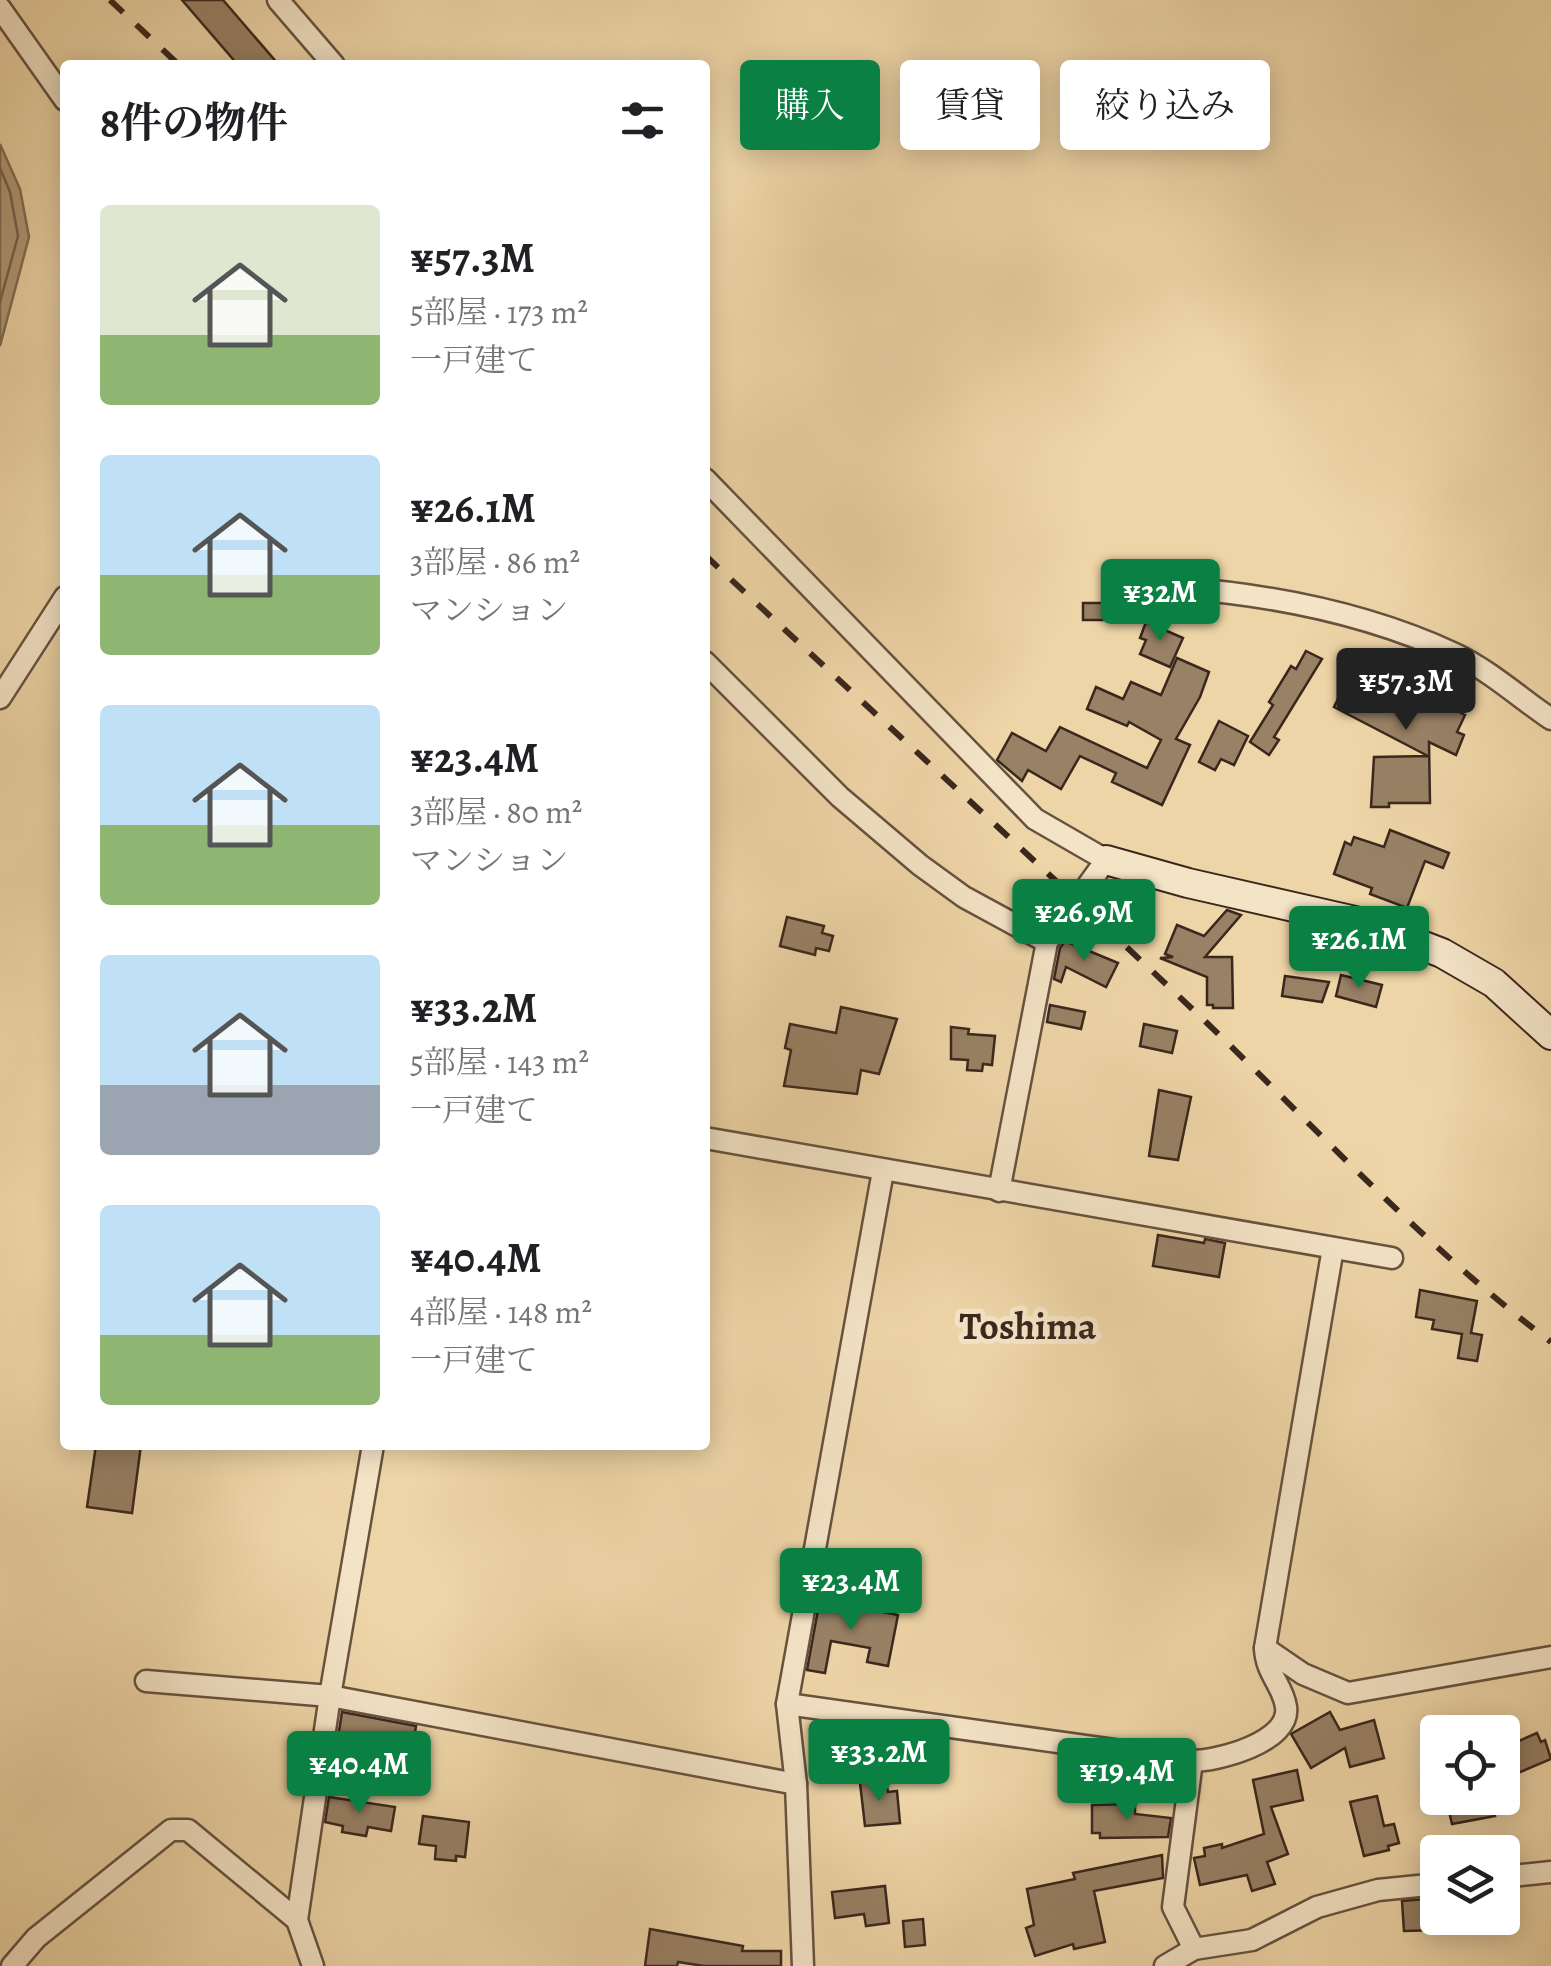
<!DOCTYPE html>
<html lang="ja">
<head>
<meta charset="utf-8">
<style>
	:root { --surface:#fff; --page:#f6f6f6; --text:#202124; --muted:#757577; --accent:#0b8043 }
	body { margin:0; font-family:Alegreya,"Noto Serif JP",serif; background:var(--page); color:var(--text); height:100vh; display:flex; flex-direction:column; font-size:38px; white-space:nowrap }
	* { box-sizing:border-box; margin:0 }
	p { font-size:32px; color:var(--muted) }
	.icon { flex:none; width:55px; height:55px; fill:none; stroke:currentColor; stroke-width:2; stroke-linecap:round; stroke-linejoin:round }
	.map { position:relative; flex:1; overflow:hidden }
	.side { position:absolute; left:60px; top:60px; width:650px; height:1390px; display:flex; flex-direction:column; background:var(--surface); border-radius:10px; box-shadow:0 5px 25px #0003 }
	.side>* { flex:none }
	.banner { position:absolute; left:740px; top:60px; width:660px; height:90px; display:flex; gap:20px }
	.controls { position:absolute; left:1420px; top:1715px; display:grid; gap:20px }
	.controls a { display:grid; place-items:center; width:100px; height:100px; border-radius:10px; background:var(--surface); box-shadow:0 5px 25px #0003; font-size:50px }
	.price { position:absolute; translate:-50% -85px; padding:0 22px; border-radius:10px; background:var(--accent); color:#fff; font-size:32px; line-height:65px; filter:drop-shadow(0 2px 5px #0008) }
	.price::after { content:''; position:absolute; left:50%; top:60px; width:30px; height:22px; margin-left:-15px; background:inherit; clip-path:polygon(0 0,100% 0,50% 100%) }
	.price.current { background:#222; color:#fff }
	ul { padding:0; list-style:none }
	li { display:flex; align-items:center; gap:30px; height:250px; padding:0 40px }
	li span { display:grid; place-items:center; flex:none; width:280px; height:200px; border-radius:10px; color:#555 }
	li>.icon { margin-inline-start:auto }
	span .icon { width:120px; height:120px; fill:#fffc; stroke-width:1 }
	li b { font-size:42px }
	h2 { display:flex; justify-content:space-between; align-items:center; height:120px; padding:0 40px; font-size:42px }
	.chip { padding:0 35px; border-radius:10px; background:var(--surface); box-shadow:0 5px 25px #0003; font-size:35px; line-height:90px }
	.chip.current { background:var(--accent); color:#fff }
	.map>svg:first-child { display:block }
	.water { fill:#b19a78; stroke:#816c54; stroke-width:2.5 }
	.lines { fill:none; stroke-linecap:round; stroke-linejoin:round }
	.shore { stroke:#76604a; stroke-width:2.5 }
	.building { fill:#988165; stroke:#3a271d; stroke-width:2.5 }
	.street-casing { stroke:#675240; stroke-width:25 }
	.secondary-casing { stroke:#3a271d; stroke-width:32 }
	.street { stroke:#f4e4c6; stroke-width:20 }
	.secondary { stroke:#f4e4c6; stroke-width:28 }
	.rail { stroke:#3a271d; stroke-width:6; stroke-dasharray:18 18; stroke-linecap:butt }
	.labels { text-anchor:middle; stroke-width:10; stroke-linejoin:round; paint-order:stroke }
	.neighbourhood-label { font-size:38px; font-weight:bold; fill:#3a271d; stroke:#f4e4c6 }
</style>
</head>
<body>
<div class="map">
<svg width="1551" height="1966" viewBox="0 0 1551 1966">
	<rect width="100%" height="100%" fill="#eed5a7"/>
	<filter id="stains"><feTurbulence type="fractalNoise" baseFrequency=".002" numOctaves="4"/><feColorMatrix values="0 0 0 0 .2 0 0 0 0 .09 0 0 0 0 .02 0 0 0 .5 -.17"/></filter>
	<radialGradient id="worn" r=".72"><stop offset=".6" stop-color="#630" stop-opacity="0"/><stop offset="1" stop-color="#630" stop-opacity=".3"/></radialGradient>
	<polygon class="water" points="0,144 20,189 29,237 0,346"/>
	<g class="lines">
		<polyline class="shore" points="0,168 10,192 18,236 0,302"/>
	</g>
	<g class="building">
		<polygon points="182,0 223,0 279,65 238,65"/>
		<polygon points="1083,603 1118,603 1117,620 1083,620"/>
		<polygon points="1146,622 1183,638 1170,667 1140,654 1146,640 1140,638"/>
		<polygon points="1306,651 1322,659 1274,737 1279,740 1269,755 1250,742 1273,705 1269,702 1291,666 1296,669"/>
		<polygon points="1177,658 1209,672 1200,697 1176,739 1190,745 1162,805 1112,782 1116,773 1080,756 1061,789 1028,770 1022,781 997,760 1012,733 1046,751 1060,727 1147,768 1161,740 1129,722 1127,726 1087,709 1096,687 1123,699 1131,682 1161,695"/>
		<polygon points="1428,667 1461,683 1449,707 1465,715 1457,732 1464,735 1456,755 1429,742 1430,803 1389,803 1389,807 1371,807 1374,757 1428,756 1334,707 1350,675 1409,706"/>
		<polygon points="1219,721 1248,736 1234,765 1221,759 1215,770 1199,762"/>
		<polygon points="1390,830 1449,853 1443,868 1425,861 1407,908 1370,894 1372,888 1334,874 1345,842 1351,845 1354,837 1384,847"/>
		<polygon points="1227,910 1241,915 1205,957 1232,957 1233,1008 1213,1008 1213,1005 1207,1005 1207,977 1160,958 1173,957 1165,954 1177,925 1204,936"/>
		<polygon points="787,917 824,926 822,933 833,936 829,951 816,948 815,955 780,946"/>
		<polygon points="1065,941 1118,963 1106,987 1066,967 1061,982 1054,979 1060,948"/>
		<polygon points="1341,975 1382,985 1376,1007 1336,996"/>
		<polygon points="1285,976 1329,982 1322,1002 1282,996"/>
		<polygon points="1050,1005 1085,1012 1081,1029 1047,1022"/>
		<polygon points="841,1007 897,1019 879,1074 861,1070 857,1094 784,1086 791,1050 785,1048 790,1024 836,1033"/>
		<polygon points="1144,1024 1177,1031 1172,1053 1140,1046"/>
		<polygon points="951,1027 969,1029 968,1034 995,1036 992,1065 983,1064 982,1071 967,1070 968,1060 951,1059"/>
		<polygon points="1159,1090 1191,1097 1178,1160 1149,1156"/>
		<polygon points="1158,1235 1204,1243 1205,1239 1225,1243 1219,1277 1153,1266"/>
		<polygon points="1420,1290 1477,1301 1471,1333 1482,1335 1477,1361 1458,1358 1462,1334 1432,1329 1434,1320 1416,1317"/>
		<polygon points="96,1445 141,1445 132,1513 87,1507"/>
		<polygon points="820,1599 898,1615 888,1666 867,1662 870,1648 831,1641 825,1673 807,1670"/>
		<polygon points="342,1712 416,1726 414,1739 407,1738 402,1768 387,1765 388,1753 348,1747 347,1758 335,1757"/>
		<polygon points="1330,1712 1340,1730 1374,1720 1384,1758 1350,1767 1345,1748 1311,1768 1291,1734"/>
		<polygon points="1537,1733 1541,1742 1545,1740 1551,1759 1513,1775 1505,1756 1508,1754 1505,1747"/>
		<polygon points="867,1746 868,1767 828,1769 826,1749"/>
		<polygon points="1297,1770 1303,1800 1271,1807 1288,1854 1267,1862 1275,1884 1252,1891 1247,1875 1200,1885 1194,1858 1205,1856 1204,1848 1222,1844 1222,1848 1264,1834 1253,1780"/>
		<polygon points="886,1781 888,1792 897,1791 900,1823 865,1826 860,1783"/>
		<polygon points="1377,1796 1384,1826 1394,1824 1399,1843 1388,1846 1389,1850 1364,1856 1350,1802"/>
		<polygon points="329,1797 395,1807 391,1831 368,1827 366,1836 342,1832 343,1826 325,1822"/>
		<polygon points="1446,1798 1491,1798 1495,1816 1452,1824"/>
		<polygon points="1135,1804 1135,1814 1171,1818 1168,1837 1100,1838 1100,1833 1092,1833 1092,1805"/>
		<polygon points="423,1816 469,1822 465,1857 456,1856 456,1861 435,1859 436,1846 419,1844"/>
		<polygon points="1162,1855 1163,1878 1094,1891 1105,1942 1074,1949 1073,1944 1035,1956 1026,1928 1034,1925 1027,1889 1075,1879 1073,1873"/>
		<polygon points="885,1886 889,1923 866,1926 864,1914 835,1918 832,1892"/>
		<polygon points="1438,1898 1438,1930 1404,1931 1402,1901"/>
		<polygon points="923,1919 925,1945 905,1947 903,1921"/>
		<polygon points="650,1929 743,1946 742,1951 781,1951 781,1966 704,1966 678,1962 677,1966 645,1966"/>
	</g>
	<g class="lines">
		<defs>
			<g id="street">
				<polyline points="278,0 334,65"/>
				<polyline points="0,8 65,100"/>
				<polyline points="705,479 1035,819 1106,860 1047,942 999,1191"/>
				<path d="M1180,588c93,7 191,27 275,66 34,16 65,44 96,65"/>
				<polyline points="705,662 840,797 920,865 964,897 1047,942"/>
				<polyline points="0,698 65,597"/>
				<polyline points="705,1138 1392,1258"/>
				<polyline points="1265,1648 1303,1674 1348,1693 1551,1657"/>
				<polyline points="146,1681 330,1696 796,1784"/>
				<path d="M787,1704l405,57c26,0 99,-19 94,-54 -3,-22 -20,-33 -21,-59l68,-400"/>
				<polyline points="1192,1761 1173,1907 1194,1949"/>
				<polyline points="1502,1877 1551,1872"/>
				<polyline points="12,1966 36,1938 171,1830 188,1830 297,1920"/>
				<polyline points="313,1966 297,1920 330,1696 373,1445"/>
				<polyline points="803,1966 796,1784 787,1704 883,1171"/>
				<polyline points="1165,1966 1194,1949 1252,1940 1317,1907 1378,1890 1438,1884"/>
			</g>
			<polyline id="secondary" points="1106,860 1188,883 1364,923 1442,953 1494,983 1551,1035"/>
		</defs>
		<use href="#street" class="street-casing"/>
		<use href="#secondary" class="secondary-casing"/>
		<use href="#street" class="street"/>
		<use href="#secondary" class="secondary"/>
		<g class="rail">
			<polyline points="110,0 179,65"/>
			<path d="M705,555c167,157 337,311 503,469 112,108 218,224 343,318"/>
		</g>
	</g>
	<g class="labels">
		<g class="neighbourhood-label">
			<text x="1028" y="1339">Toshima</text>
		</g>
	</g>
	<rect width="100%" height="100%" filter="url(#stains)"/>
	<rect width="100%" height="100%" fill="url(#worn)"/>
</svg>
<div class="controls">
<a><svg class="icon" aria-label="locate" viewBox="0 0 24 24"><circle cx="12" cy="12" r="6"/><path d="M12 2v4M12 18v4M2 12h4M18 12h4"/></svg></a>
<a><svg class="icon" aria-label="layers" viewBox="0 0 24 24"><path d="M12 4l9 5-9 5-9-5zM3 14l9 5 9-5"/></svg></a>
</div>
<b class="price" style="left:1160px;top:644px">¥32M</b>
<b class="price current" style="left:1406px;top:733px">¥57.3M</b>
<b class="price" style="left:1084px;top:964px">¥26.9M</b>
<b class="price" style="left:1359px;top:991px">¥26.1M</b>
<b class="price" style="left:851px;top:1633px">¥23.4M</b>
<b class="price" style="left:879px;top:1804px">¥33.2M</b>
<b class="price" style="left:359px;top:1816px">¥40.4M</b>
<b class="price" style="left:1127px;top:1823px">¥19.4M</b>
<div class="banner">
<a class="chip current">購入</a>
<a class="chip">賃貸</a>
<a class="chip">絞り込み</a>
</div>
<section class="side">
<h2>8件の物件<svg class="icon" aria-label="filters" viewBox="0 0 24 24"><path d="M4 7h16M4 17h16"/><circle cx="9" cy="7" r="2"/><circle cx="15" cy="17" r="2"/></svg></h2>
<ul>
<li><span style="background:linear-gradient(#dfe7d0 65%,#8fb573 0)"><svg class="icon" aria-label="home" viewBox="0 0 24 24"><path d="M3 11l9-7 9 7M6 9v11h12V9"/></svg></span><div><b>¥57.3M</b><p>5部屋 · 173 m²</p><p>一戸建て</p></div></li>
<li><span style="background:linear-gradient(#bfe0f5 60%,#8fb573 0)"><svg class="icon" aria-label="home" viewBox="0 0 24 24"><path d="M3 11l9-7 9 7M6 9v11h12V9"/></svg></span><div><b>¥26.1M</b><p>3部屋 · 86 m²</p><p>マンション</p></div></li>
<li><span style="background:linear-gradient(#bfe0f5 60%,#8fb573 0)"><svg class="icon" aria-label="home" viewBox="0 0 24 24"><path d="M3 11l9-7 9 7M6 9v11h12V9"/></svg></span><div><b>¥23.4M</b><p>3部屋 · 80 m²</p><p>マンション</p></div></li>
<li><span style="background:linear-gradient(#bfe0f5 65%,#9aa5b1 0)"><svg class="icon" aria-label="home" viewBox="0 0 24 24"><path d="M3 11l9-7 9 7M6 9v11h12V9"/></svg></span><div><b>¥33.2M</b><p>5部屋 · 143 m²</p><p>一戸建て</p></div></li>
<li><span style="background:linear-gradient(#bfe0f5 65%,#8fb573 0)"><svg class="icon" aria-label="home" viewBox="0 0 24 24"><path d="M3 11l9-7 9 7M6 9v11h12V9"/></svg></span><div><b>¥40.4M</b><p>4部屋 · 148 m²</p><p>一戸建て</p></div></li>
</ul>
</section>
</div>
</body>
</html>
